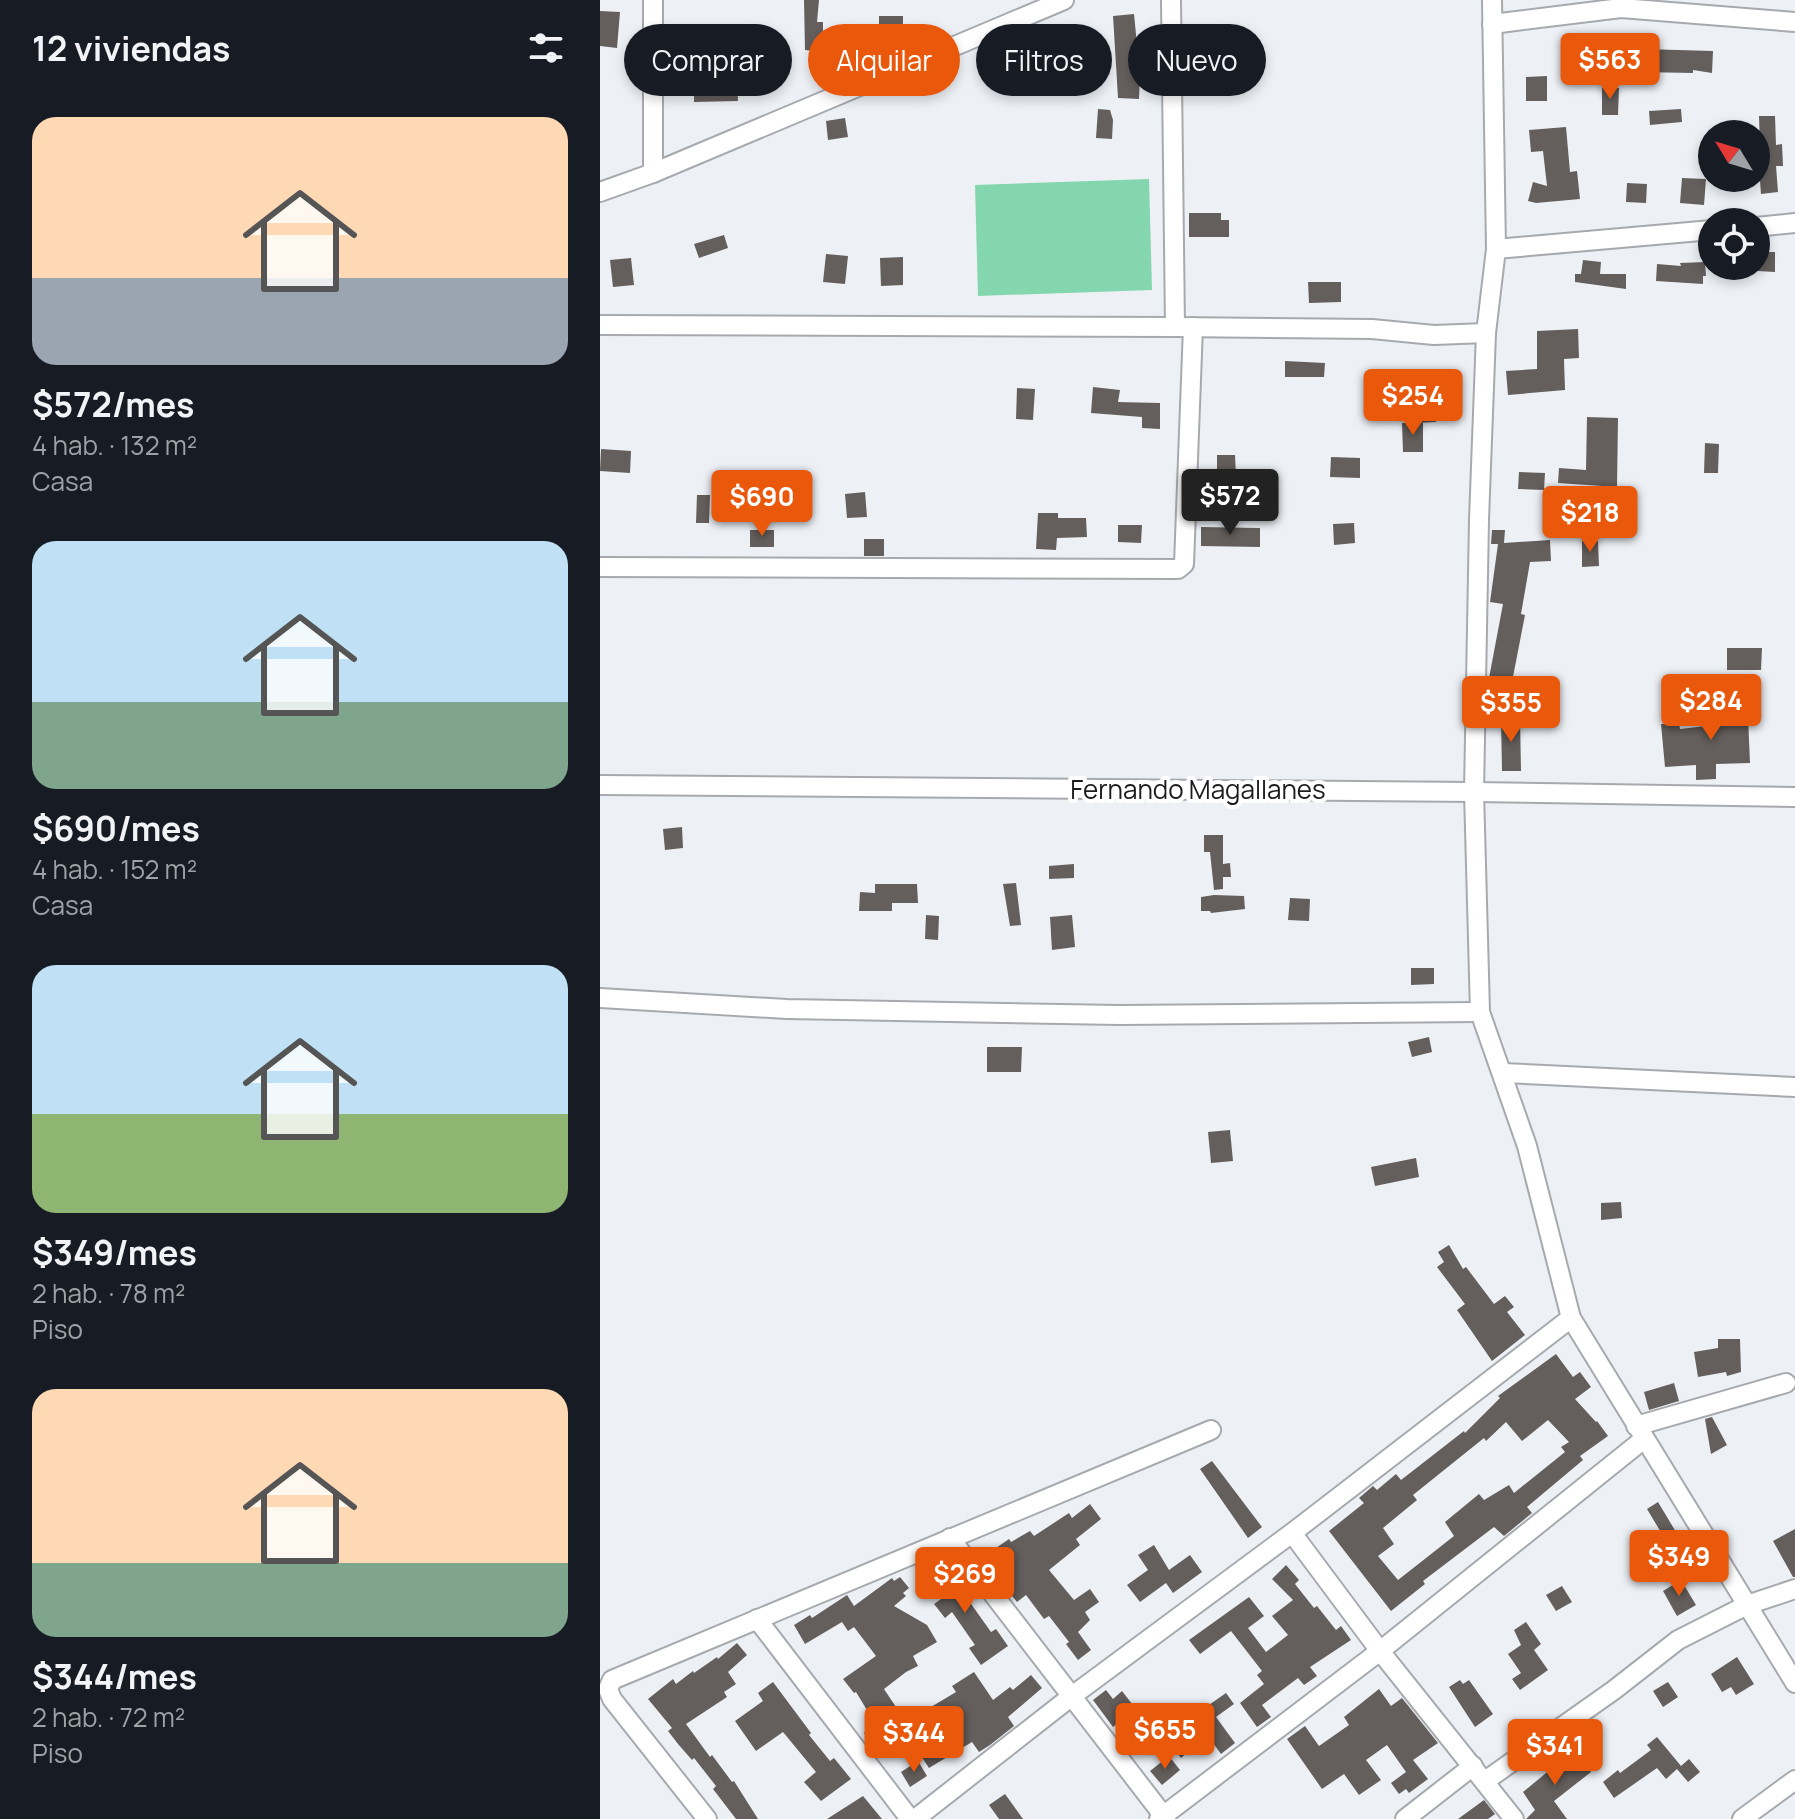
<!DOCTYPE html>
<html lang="es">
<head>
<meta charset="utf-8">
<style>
	:root { --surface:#171b24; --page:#242831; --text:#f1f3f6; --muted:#9ea1a6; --accent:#ea580c }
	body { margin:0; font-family:Manrope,sans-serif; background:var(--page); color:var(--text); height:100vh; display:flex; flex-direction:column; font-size:30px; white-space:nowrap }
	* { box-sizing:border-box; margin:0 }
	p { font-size:26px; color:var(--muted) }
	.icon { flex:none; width:44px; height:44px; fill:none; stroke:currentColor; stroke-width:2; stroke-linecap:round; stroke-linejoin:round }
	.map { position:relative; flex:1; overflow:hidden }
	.panel { display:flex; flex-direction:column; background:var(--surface); width:600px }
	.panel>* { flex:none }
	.hud { position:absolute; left:24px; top:24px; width:760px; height:72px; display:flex; gap:16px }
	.needle { width:52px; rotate:308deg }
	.fabs { position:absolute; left:1098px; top:120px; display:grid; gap:16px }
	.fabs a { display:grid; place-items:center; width:72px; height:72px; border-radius:50%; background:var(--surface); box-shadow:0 4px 12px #0003; font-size:40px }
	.price { position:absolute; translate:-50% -68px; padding:0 18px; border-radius:8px; background:var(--accent); color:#fff; font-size:26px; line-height:52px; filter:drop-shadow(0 2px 4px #0008) }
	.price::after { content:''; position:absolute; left:50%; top:48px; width:24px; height:18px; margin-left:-12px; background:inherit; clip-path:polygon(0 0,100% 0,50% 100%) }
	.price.active { background:#222; color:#fff }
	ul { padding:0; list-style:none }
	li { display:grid; align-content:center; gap:16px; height:424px; padding:0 32px }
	li span { display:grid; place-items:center; height:248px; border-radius:24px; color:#555 }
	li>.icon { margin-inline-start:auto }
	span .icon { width:144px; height:144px; fill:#fffc; stroke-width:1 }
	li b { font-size:34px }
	h2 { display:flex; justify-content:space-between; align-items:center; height:96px; padding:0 32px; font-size:34px }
	.tag { padding:0 28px; border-radius:36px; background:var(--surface); box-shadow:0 4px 12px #0003; font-size:28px; line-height:72px }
	.tag.active { background:var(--accent); color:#fff }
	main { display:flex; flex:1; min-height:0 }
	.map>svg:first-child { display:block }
	.green { fill:#84d6ae }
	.building { fill:#645f5c; fill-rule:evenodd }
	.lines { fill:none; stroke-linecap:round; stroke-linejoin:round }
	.street-casing { stroke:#a6aaaf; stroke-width:22 }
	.street { stroke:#fff; stroke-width:18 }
	.labels { text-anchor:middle; stroke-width:8; stroke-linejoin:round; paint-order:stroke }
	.street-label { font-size:26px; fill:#1b1c1e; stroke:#fff }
</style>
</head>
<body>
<main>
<section class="panel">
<h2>12 viviendas<svg class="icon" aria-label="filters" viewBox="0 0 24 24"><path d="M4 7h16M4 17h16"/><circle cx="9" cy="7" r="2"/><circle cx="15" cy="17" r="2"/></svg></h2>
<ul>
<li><span style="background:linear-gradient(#ffd9b3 65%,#9aa5b1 0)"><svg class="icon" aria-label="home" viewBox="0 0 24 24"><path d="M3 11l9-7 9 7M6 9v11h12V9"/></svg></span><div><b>$572/mes</b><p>4 hab. · 132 m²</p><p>Casa</p></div></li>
<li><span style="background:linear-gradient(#bfe0f5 65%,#7fa58c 0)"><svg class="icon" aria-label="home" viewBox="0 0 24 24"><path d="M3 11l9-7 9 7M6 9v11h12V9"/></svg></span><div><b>$690/mes</b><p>4 hab. · 152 m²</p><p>Casa</p></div></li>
<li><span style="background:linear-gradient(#bfe0f5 60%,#8fb573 0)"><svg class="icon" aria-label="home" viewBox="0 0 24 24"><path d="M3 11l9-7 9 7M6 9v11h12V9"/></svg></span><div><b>$349/mes</b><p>2 hab. · 78 m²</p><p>Piso</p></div></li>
<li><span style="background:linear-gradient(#ffd9b3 70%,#7fa58c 0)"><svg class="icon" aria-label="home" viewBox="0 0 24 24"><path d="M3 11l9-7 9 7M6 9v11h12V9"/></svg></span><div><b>$344/mes</b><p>2 hab. · 72 m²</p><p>Piso</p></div></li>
</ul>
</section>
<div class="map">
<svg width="1195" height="1819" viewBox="0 0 1195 1819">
	<rect width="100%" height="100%" fill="#edf1f6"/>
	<polygon class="green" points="549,179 552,290 378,296 375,185"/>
	<g class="building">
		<polygon points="204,0 219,0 217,22 223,22 223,42 215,43 214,51 205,50"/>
		<polygon points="0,11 20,12 17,48 0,46"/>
		<polygon points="534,14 540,75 539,99 518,98 513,16"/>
		<rect x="279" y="16" width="24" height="28"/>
		<polygon points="110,26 128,26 128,44 109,44"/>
		<polygon points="481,40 485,52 489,50 494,65 445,81 440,65 469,56 465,45"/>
		<polygon points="1043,49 1113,51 1112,73 1093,70 1093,73 1041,72"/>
		<polygon points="591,62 615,63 613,84 589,82"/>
		<polygon points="106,64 107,79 137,79 138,101 94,102 94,82 90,82 89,66"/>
		<rect x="143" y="68" width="30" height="18"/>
		<polygon points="947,76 947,101 926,101 926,77"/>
		<polygon points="1002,88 1019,88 1018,115 1002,115"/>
		<polygon points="498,109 510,110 513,120 512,139 496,138"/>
		<polygon points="1081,109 1082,122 1050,125 1049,111"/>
		<polygon points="1159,116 1175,116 1176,145 1182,144 1183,166 1176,166 1178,192 1161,194 1159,167 1156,167 1156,146 1160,146"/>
		<polygon points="245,118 248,137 228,140 226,121"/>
		<polygon points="966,127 970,172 977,171 980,199 936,203 928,201 933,182 947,186 943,151 931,152 929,130"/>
		<polygon points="1082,178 1106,179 1104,205 1080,203"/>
		<polygon points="1027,183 1047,184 1046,203 1026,202"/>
		<polygon points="589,213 621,213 621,220 629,220 629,237 589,237"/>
		<polygon points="124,235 128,248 99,258 94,244"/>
		<polygon points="1159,252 1175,252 1175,272 1158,271"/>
		<polygon points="226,254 248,256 245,284 223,282"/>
		<polygon points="303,257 303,285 281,286 280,258"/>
		<polygon points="31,258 34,285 13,287 10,260"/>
		<polygon points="983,260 1001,262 1000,274 1026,274 1026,289 975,282 975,274 981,274"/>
		<polygon points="1105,262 1106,276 1103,276 1103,284 1056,281 1057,264 1081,266 1080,263"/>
		<polygon points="708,282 741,282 741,302 709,303"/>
		<polygon points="978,329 979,358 964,359 965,390 908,395 906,371 937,369 937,331"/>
		<polygon points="685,361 725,363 724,377 685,377"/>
		<polygon points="493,387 520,390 518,402 560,403 560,429 542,428 542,417 491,413"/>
		<polygon points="417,388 435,389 433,420 416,419"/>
		<polygon points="814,400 835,400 836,422 814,423"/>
		<polygon points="987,417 1018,418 1017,487 958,483 959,468 986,470"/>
		<polygon points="802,423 823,423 823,452 803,452"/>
		<polygon points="1105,443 1119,444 1118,473 1104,473"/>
		<polygon points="1,449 31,451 30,473 0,471"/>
		<polygon points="617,455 635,455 636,476 617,476"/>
		<polygon points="731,457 760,458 760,478 730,477"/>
		<polygon points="919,472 945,473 944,490 918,489"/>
		<polygon points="265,492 267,517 247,518 245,494"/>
		<polygon points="97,495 110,495 109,523 96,523"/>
		<polygon points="438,513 458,513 458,518 486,518 487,537 457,538 456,550 436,549"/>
		<polygon points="754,523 755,543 734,545 733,524"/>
		<polygon points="518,525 542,525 541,543 518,542"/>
		<polygon points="601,527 660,528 660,547 601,546"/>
		<rect x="150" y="530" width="24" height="17"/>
		<polygon points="892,530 905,530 904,543 950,540 951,561 930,562 921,614 925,615 912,682 889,678 903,604 890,602 898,544 891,544"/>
		<rect x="264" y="539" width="20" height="17"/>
		<polygon points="982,541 998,541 999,566 982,567"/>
		<polygon points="1127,648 1162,648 1161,670 1127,670"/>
		<polygon points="1155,700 1156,717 1148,717 1150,763 1116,764 1116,779 1096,780 1096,765 1065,767 1061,724 1079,723 1080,729 1106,726 1105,720 1124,718 1124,705 1139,705 1139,701"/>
		<polygon points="901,718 920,718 921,771 902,771"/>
		<polygon points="82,827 83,848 65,850 63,829"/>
		<polygon points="604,835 623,835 623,864 630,863 631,877 623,877 623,889 614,890 610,852 604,852"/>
		<polygon points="474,864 474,878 449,879 449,866"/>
		<polygon points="416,883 421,925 410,926 403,884"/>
		<polygon points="275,884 317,884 318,903 292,903 292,911 259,911 260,892 275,893"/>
		<polygon points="614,895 644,896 645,909 611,913 610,911 601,911 601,897"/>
		<polygon points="690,898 710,899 709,921 688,920"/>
		<polygon points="326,915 339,916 338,940 325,939"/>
		<polygon points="472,915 475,947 452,950 450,917"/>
		<polygon points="811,968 834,968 834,984 811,985"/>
		<polygon points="829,1037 832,1052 812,1057 808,1042"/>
		<polygon points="387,1047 422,1047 421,1072 387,1072"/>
		<polygon points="630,1130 633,1161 611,1163 608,1132"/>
		<polygon points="816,1158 819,1177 775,1186 771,1167"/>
		<polygon points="1021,1202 1022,1218 1001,1220 1001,1203"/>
		<polygon points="849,1245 863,1269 866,1267 894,1304 905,1296 914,1307 907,1312 925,1335 892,1361 857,1310 865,1304 837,1267 844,1262 838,1252"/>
		<polygon points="1118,1339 1140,1339 1141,1372 1127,1376 1126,1372 1098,1377 1094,1352 1118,1348"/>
		<path d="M956,1354l17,23 7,-5 11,15 -16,12 21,23 1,-1 11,15 -28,20 3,4 -56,47 5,6 -28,23 -10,-9 -71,54 2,3 -34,27 -62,-80 35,-28 -5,-5 14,-12 4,4 19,-16 5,6 63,-49 1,2 35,-35 -2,-2zM948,1420l21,22 -8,5 4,5 -51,41 -5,-8 -25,15 -5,-6 -34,28 9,14 -56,44 -20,-24 16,-12 -11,-16 34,-28 -4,-5 71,-57 2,3 20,-19 16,19z"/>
		<polygon points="1074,1383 1079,1401 1049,1410 1044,1392"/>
		<polygon points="1112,1417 1127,1445 1111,1454 1105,1419"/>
		<polygon points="612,1461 662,1527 648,1538 600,1469"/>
		<polygon points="1058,1502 1076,1532 1065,1539 1047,1509"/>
		<polygon points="490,1504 501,1519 476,1539 480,1545 449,1570 474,1600 490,1589 499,1602 485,1612 490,1620 478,1632 491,1650 478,1660 466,1644 469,1642 449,1616 444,1619 426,1595 417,1602 396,1576 406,1568 393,1550 409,1539 411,1542 430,1531 434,1536 469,1513 472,1518"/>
		<polygon points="1195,1529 1195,1577 1193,1577 1173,1541"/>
		<polygon points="554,1545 569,1570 590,1555 602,1572 573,1593 566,1583 540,1602 527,1585 548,1570 538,1555"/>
		<polygon points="342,1563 391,1632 396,1629 408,1646 381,1665 369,1648 375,1645 352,1612 345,1618 334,1604 341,1599 324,1577"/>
		<polygon points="686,1565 699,1580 695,1584 714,1608 717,1606 736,1630 741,1626 751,1640 710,1667 717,1676 704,1685 698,1678 662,1705 671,1717 657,1727 640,1703 664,1684 657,1675 662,1671 631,1631 600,1654 589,1640 649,1597 664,1616 648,1628 666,1652 688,1635 672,1616 693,1600 672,1579"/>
		<polygon points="300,1577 309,1588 303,1593 306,1596 294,1606 327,1625 337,1642 313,1656 318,1666 306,1672 284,1689 306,1722 356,1692 352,1686 374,1672 393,1700 410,1687 413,1690 431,1675 442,1688 408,1717 414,1726 390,1745 379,1752 372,1742 329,1768 308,1736 280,1757 264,1733 272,1727 265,1718 270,1715 256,1692 254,1693 243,1679 276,1656 254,1627 248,1631 242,1622 205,1644 194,1625 210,1615 212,1618 247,1595 254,1606 292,1578 294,1581"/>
		<polygon points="1081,1580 1096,1605 1077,1616 1063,1591"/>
		<polygon points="962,1586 972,1602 956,1611 946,1595"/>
		<polygon points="926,1622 941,1644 934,1650 948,1670 920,1690 912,1679 921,1673 908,1654 921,1645 914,1630"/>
		<polygon points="137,1643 147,1655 128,1672 136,1684 124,1692 127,1697 86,1724 110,1757 112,1755 132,1782 134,1781 158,1819 136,1819 113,1789 116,1786 94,1758 92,1760 78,1744 68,1731 72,1728 48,1699 73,1679 76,1684 93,1671 94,1673 117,1657 118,1659"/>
		<polygon points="1137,1657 1154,1684 1136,1695 1131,1687 1122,1692 1111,1674"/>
		<polygon points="860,1680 863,1684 869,1680 893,1714 875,1727 849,1687"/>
		<polygon points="173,1682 211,1733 209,1735 230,1761 234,1758 251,1779 221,1801 204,1782 216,1772 183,1732 156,1751 135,1721 163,1701 158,1693"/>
		<polygon points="1068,1682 1078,1697 1063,1707 1053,1691"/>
		<polygon points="779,1689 791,1706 802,1698 838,1743 813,1760 828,1779 809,1793 806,1789 799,1794 791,1783 806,1772 787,1745 766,1760 781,1780 759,1795 744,1774 722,1789 687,1739 705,1726 719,1746 749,1725 744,1717"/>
		<polygon points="506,1690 513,1699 522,1691 536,1709 513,1727 493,1700"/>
		<polygon points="626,1693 634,1704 616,1717 635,1743 621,1754 608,1736 581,1758 569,1743 597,1722 593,1716"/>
		<polygon points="1057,1737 1081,1766 1089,1759 1100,1772 1088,1782 1077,1769 1066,1779 1057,1768 1014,1798 1003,1782 1018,1770 1020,1773 1051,1750 1047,1745"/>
		<polygon points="974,1750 991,1772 954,1801 967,1819 926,1819 935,1810 923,1792"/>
		<polygon points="569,1756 580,1770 562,1785 550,1771"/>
		<polygon points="318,1761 327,1776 310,1787 301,1772"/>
		<polygon points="405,1794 423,1819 399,1819 389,1805"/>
		<polygon points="263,1796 282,1819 227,1819"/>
		<polygon points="884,1800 895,1814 888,1819 858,1819"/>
	</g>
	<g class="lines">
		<defs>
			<g id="street">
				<polyline points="571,0 575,327"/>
				<polyline points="892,0 896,249 886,333 879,520 874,792 880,1012 927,1146 971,1318 1195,1683"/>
				<polyline points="892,24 1021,8 1195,22"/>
				<polyline points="53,173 53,0"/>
				<polyline points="0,192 53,173 464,0"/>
				<polyline points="1156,227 1195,223"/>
				<polyline points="896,249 1112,230"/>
				<polyline points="0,325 575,327 772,329 834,335 886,333"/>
				<polyline points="0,567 578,569 584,564 593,327"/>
				<polyline points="0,785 874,792 1195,797"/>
				<polyline points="0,998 187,1009 519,1015 880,1012"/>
				<polyline points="903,1073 1195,1087"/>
				<polyline points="1036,1426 1186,1383"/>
				<polyline points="692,1533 780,1651 914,1819"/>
				<polyline points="350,1538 566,1819"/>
				<polyline points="157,1619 310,1819"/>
				<polyline points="885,1781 1014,1690 1078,1640 1147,1605 1195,1589"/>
				<polyline points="107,1819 12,1699 8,1689 12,1680 611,1430"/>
				<polyline points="315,1819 472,1696 692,1533 971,1318"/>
				<polyline points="559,1819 780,1651 1044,1439"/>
				<polyline points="805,1819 873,1766"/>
				<polyline points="1142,1819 1195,1780"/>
			</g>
		</defs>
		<use href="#street" class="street-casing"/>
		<use href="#street" class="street"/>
	</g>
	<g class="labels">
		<g class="street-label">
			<text x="598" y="799">Fernando Magallanes</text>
		</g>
	</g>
</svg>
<div class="fabs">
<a><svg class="needle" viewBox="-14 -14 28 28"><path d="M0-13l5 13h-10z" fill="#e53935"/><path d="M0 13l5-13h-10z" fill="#9ea1a6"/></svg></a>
<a><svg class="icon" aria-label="locate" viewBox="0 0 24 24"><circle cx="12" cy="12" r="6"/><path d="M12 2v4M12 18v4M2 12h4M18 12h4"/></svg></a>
</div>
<b class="price" style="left:1010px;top:101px">$563</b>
<b class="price" style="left:813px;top:437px">$254</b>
<b class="price active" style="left:630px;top:537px">$572</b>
<b class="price" style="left:162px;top:538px">$690</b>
<b class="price" style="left:990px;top:554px">$218</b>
<b class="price" style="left:1111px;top:742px">$284</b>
<b class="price" style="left:911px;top:744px">$355</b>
<b class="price" style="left:1079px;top:1598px">$349</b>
<b class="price" style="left:365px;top:1615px">$269</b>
<b class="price" style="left:565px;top:1771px">$655</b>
<b class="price" style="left:314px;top:1774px">$344</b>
<b class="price" style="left:955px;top:1787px">$341</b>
<div class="hud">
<a class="tag">Comprar</a>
<a class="tag active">Alquilar</a>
<a class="tag">Filtros</a>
<a class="tag">Nuevo</a>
</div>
</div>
</main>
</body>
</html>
